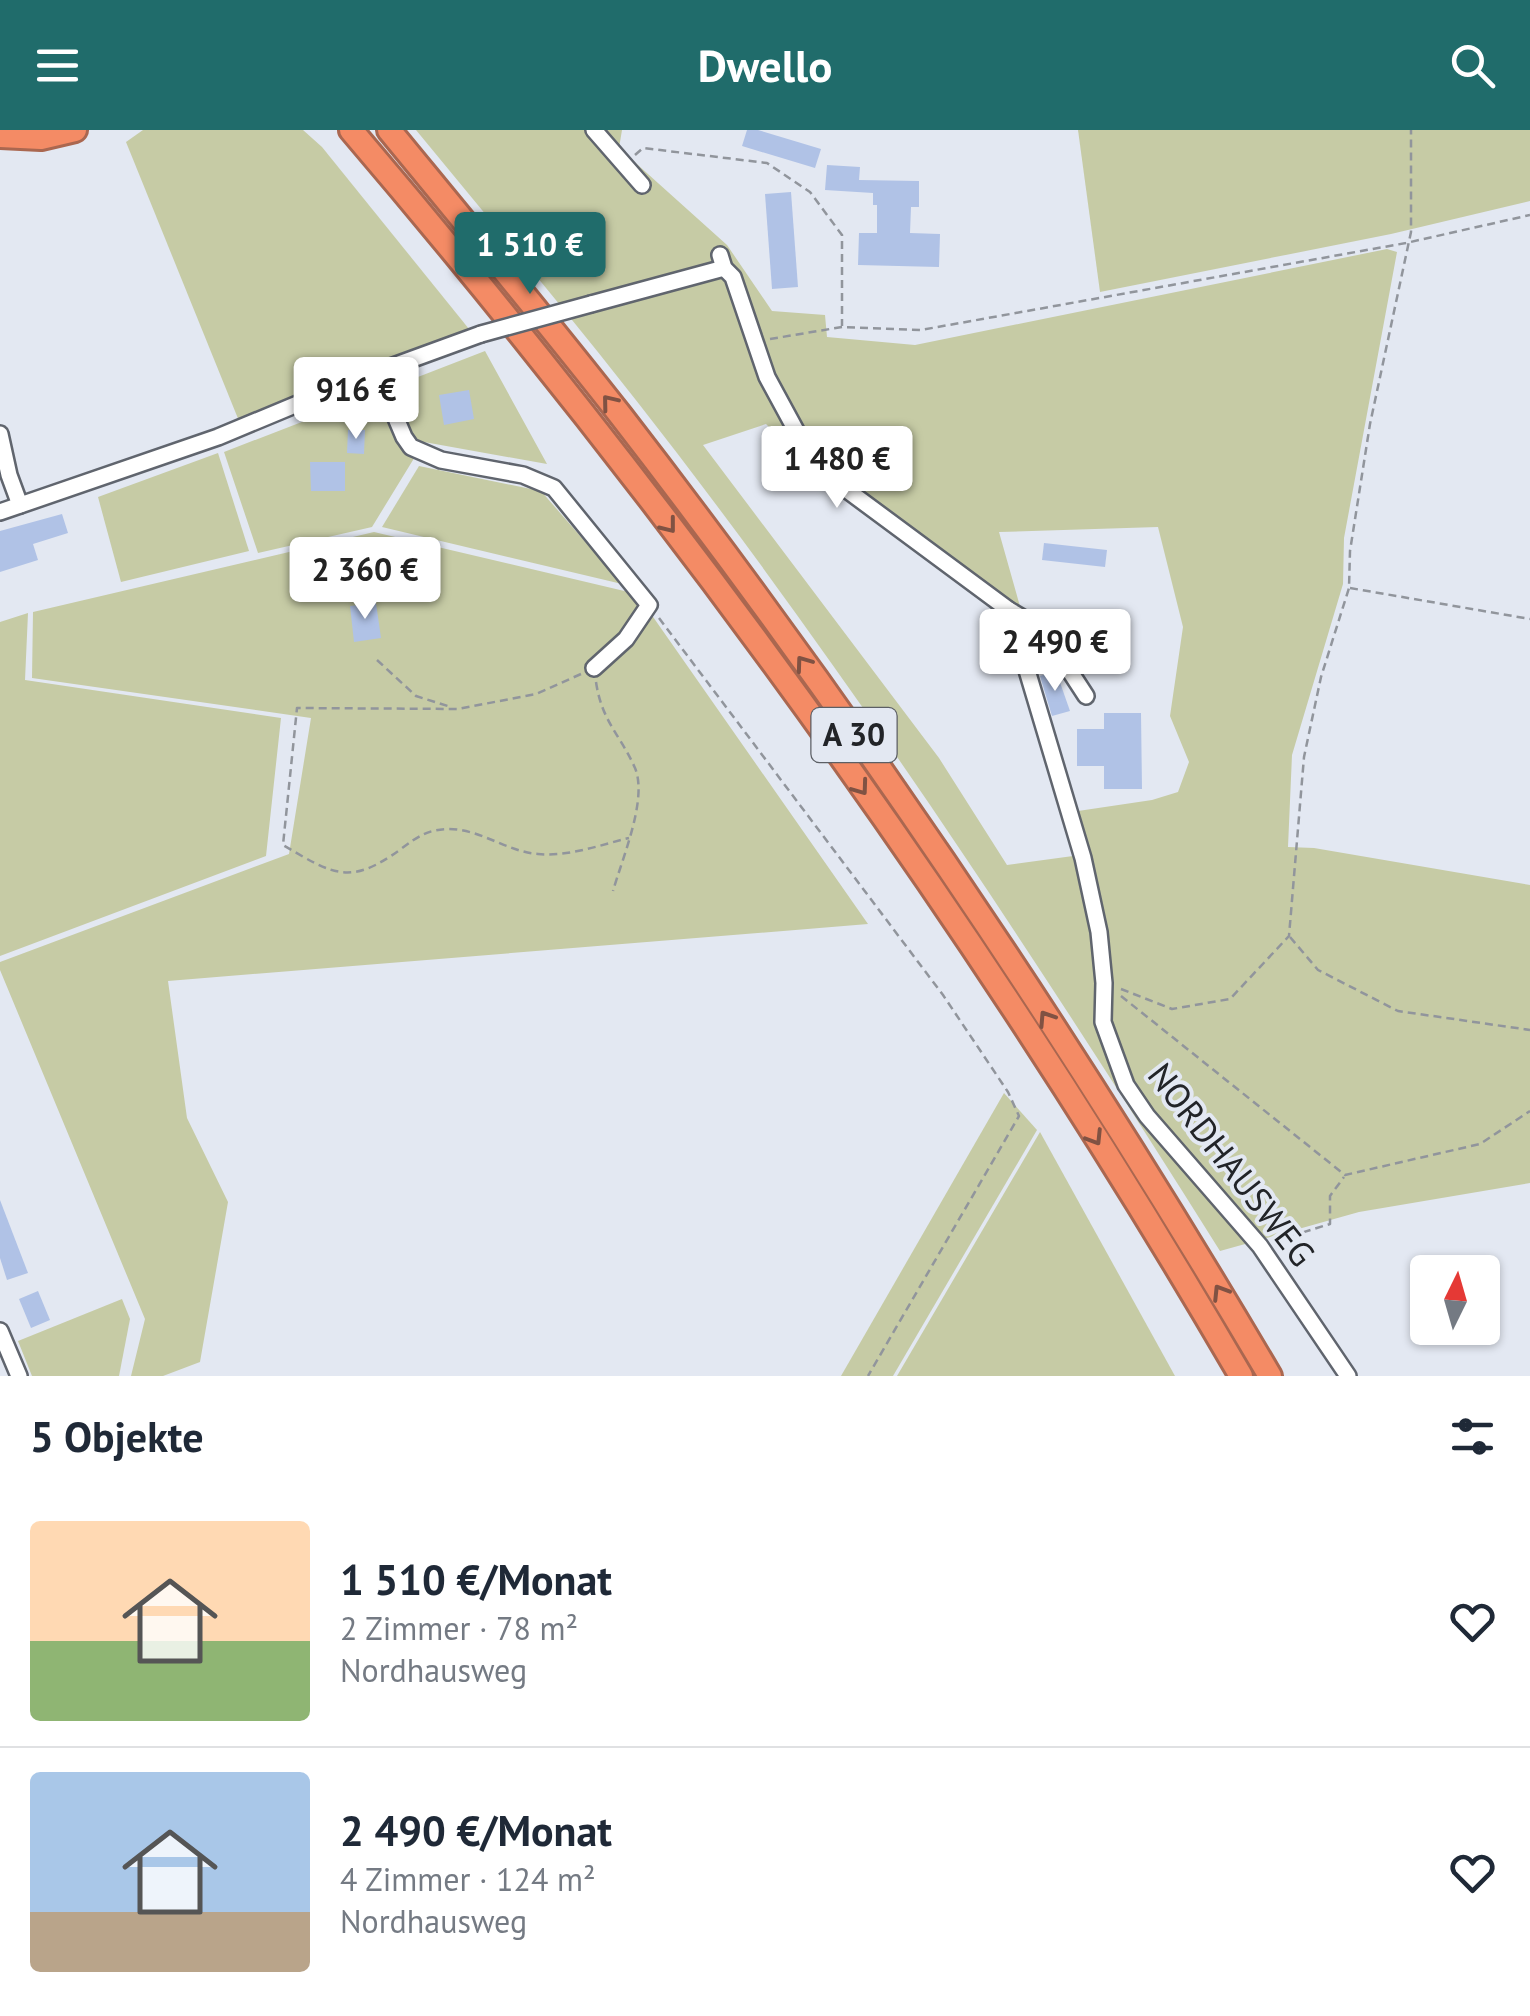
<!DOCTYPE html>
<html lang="de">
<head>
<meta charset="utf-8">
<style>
	:root { --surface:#fff; --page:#f6f6f7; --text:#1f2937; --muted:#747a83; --line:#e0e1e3; --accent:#206c6b }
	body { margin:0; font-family:"PT Sans",sans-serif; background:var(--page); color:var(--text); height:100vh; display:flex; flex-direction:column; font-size:38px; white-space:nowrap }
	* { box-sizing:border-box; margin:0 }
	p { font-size:32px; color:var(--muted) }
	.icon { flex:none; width:55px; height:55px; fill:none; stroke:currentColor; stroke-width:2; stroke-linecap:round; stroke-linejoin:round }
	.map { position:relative; height:1246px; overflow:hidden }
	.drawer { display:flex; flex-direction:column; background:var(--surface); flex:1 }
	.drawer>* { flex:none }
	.needle { width:65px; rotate:5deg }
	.buttons { position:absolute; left:1410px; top:1125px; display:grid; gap:20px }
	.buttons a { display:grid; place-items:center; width:90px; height:90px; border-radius:10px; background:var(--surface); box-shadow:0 2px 8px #0004; font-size:50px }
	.price { position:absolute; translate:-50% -85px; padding:0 22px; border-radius:10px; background:#fff; color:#222; font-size:32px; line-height:65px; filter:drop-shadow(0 2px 5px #0008) }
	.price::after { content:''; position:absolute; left:50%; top:60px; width:30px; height:22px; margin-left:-15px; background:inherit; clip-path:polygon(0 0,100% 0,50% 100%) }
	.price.selected { background:var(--accent); color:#fff }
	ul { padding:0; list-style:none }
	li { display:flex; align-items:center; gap:30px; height:250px; padding:0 30px }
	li+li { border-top:2px solid var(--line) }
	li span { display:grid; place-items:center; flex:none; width:280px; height:200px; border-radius:10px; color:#555 }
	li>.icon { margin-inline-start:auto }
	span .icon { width:120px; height:120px; fill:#fffc; stroke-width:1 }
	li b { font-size:42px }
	h2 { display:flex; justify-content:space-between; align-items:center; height:120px; padding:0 30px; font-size:42px }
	header { display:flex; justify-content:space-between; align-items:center; height:130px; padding:0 30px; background:var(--accent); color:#fff; font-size:45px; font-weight:600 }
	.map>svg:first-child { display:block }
	.green { fill:#c6cba5; fill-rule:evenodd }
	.building { fill:#b0c2e6 }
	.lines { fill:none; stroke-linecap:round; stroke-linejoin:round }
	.minor-casing { stroke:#60656e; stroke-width:20 }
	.highway-casing { stroke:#aa6750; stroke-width:28 }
	.path { stroke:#91959c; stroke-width:2.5; stroke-dasharray:8 5; stroke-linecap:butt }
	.minor { stroke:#fff; stroke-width:15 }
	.highway { stroke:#f48b65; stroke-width:22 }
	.minor-bridge-casing { stroke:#60656e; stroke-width:20; stroke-linecap:butt }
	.minor-bridge { stroke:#fff; stroke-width:15 }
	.oneway { stroke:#805243 }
	.labels { text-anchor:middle; stroke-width:8; stroke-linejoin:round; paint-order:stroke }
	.shield { fill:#e3e8f2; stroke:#5c5f65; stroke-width:2.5 }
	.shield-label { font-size:32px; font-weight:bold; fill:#222428 }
	.street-label { font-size:35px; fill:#222428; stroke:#e3e8f2 }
</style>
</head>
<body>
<header><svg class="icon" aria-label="menu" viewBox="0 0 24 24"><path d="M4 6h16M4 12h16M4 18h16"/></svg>Dwello<svg class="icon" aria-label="search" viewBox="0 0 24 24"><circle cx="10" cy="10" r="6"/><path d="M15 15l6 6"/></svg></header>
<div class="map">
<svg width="1530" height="1246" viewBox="0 0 1530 1246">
	<rect width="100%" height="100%" fill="#e3e8f2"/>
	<g class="green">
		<polygon points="143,0 303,0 322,17 469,199 239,291 126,12"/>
		<path d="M416,0h206l-3,18 108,97 45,66 53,4 2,22 88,8 472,-96 10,3 -53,286 -1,46 -51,171 -4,92 26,1 216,37v298l-171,29 -139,39c-171,-272 -348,-543 -543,-798 -84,-110 -173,-216 -261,-323zM766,294l11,11 29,-5 32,44 183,136 -22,-78 159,-5 25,100 -13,89 19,46 -11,30 -26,8 -74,11 18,64 -23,-19 -66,9 -68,-107 -236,-313z"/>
		<polygon points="1078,0 1530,0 1530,71 1391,104 1100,162"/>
		<polygon points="485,221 547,334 424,312 372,397 258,423 224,322"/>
		<polygon points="218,323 249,421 121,452 98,367"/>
		<polygon points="419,336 541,361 622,454 382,397"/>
		<polygon points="374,402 637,464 868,794 168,851 187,988 228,1072 200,1232 163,1246 131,1246 145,1189 0,840 0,832 289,724 311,588 32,548 33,482"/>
		<polygon points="28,483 25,550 281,588 266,726 0,826 0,492"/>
		<polygon points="1004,963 1037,1000 893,1246 841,1246"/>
		<polygon points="1040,1002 1175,1246 897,1246"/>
		<polygon points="122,1169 130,1189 119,1246 32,1246 18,1211"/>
	</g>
	<g class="building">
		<polygon points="747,0 758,0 821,19 815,38 742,16"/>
		<polygon points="827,35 860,37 859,50 919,51 919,77 911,77 910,103 940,104 939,137 858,135 859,103 877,103 877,75 873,75 873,63 825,60"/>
		<polygon points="791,62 798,157 772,159 765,64"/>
		<polygon points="469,260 474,289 444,295 439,265"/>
		<polygon points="348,300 365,300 364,324 347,323"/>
		<polygon points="310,332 345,332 345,361 311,361"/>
		<polygon points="62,384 68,403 33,414 38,430 0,442 0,401"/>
		<polygon points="1044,413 1107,420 1105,437 1042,430"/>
		<polygon points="376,473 381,508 354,512 350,476"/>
		<polygon points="1056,541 1070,581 1052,586 1040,546"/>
		<polygon points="1104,583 1141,583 1142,659 1104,659 1104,636 1077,636 1077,599 1104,599"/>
		<polygon points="0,1070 28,1143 7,1150 0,1128"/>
		<polygon points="38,1161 50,1190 31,1198 19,1169"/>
	</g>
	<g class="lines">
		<defs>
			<g id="minor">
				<polyline points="594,0 642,55"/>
				<polyline points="720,125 724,138 733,147 767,247 806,319 847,360 1009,480 1043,500 1086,566"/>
				<polyline points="591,174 724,138"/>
				<polyline points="376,241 404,307 411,317 441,330 523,345 554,358 649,475 626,509 594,538"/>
				<polyline points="0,304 9,345 20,375"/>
				<polyline points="0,382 218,307 355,250 481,204"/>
				<polyline points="1009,480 1083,728 1099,802 1104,853 1103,892 1126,955 1147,986 1260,1116 1348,1246"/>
				<polyline points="0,1201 19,1246"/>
			</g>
			<g id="highway">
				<path d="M351,0c330,387 634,806 890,1246"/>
				<path d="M389,0c78,95 156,189 232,286 236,305 453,628 649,960"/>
				<polyline points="0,6 41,8 75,0"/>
			</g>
		</defs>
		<use href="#minor" class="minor-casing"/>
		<use href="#highway" class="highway-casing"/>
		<g class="path">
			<polyline points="635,25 643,18 767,33 810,62 842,105 842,196"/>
			<polyline points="770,209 842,197 921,200 1406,113 1530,85"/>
			<polyline points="1350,458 1530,489"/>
			<polyline points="659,488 943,865 1008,962 1019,986 868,1246"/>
			<polyline points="377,530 416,566 451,577"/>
			<path d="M581,544l-45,20 -78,15 -161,-1 -14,137c51,30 67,41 118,4 16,-12 27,-20 48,-20 31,0 59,23 89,25 30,3 62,-9 91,-16"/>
			<path d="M596,552c6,40 24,52 39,86 13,31 -13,91 -22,123"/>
			<polyline points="1290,807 1318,840 1398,881 1530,900"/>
			<polyline points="1121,859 1172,879 1230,869 1289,806 1304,627 1321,547 1349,458 1350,421 1370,294 1411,102 1411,0"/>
			<polyline points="1121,866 1345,1045 1480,1014 1530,981"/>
			<polyline points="1278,1110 1330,1094 1330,1066 1344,1047"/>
		</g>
		<use href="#minor" class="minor"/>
		<use href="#highway" class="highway"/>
		<defs>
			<polyline id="minor-bridge" points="481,204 591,174"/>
		</defs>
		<use href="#minor-bridge" class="minor-bridge-casing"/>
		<use href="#minor-bridge" class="minor-bridge"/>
	</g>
	<defs><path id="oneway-chevron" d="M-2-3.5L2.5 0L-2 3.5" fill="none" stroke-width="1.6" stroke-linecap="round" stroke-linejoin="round" transform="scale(2.5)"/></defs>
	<g class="oneway">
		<use href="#oneway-chevron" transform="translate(609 272) rotate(-129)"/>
		<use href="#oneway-chevron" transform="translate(669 396) rotate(52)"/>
		<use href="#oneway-chevron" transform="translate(803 533) rotate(-126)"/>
		<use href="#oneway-chevron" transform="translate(861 658) rotate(54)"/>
		<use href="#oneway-chevron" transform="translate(1046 888) rotate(-123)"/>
		<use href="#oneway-chevron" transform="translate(1095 1008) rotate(58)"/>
		<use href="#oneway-chevron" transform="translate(1220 1162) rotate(-122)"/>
	</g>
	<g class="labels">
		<rect class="shield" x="811.5" y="578" width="85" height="54" rx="8"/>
		<g class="shield-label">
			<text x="854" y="616">A 30</text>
		</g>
		<g class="street-label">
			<text transform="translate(1231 1035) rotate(52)" y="12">NORDHAUSWEG</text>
		</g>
	</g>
</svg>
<div class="buttons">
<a><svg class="needle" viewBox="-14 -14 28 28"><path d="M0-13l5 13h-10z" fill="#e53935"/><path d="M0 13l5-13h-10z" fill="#747a83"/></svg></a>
</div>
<b class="price selected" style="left:530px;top:167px">1 510 €</b>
<b class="price" style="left:356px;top:312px">916 €</b>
<b class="price" style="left:837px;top:381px">1 480 €</b>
<b class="price" style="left:365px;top:492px">2 360 €</b>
<b class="price" style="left:1055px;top:564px">2 490 €</b>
</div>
<section class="drawer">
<h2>5 Objekte<svg class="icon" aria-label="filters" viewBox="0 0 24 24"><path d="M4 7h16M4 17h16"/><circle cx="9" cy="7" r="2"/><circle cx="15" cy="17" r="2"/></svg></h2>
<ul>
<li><span style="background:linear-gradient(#ffd9b3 60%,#8fb573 0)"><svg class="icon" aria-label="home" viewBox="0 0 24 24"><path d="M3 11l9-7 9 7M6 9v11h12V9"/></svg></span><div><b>1 510 €/Monat</b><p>2 Zimmer · 78 m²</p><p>Nordhausweg</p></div><svg class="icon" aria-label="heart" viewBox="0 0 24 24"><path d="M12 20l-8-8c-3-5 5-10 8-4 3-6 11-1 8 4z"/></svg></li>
<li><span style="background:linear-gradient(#a9c7e8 70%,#b9a48a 0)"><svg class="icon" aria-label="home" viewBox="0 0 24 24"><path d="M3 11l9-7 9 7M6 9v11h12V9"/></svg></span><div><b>2 490 €/Monat</b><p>4 Zimmer · 124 m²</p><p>Nordhausweg</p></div><svg class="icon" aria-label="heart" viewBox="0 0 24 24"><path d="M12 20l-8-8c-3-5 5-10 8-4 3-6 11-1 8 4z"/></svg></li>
</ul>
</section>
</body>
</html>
